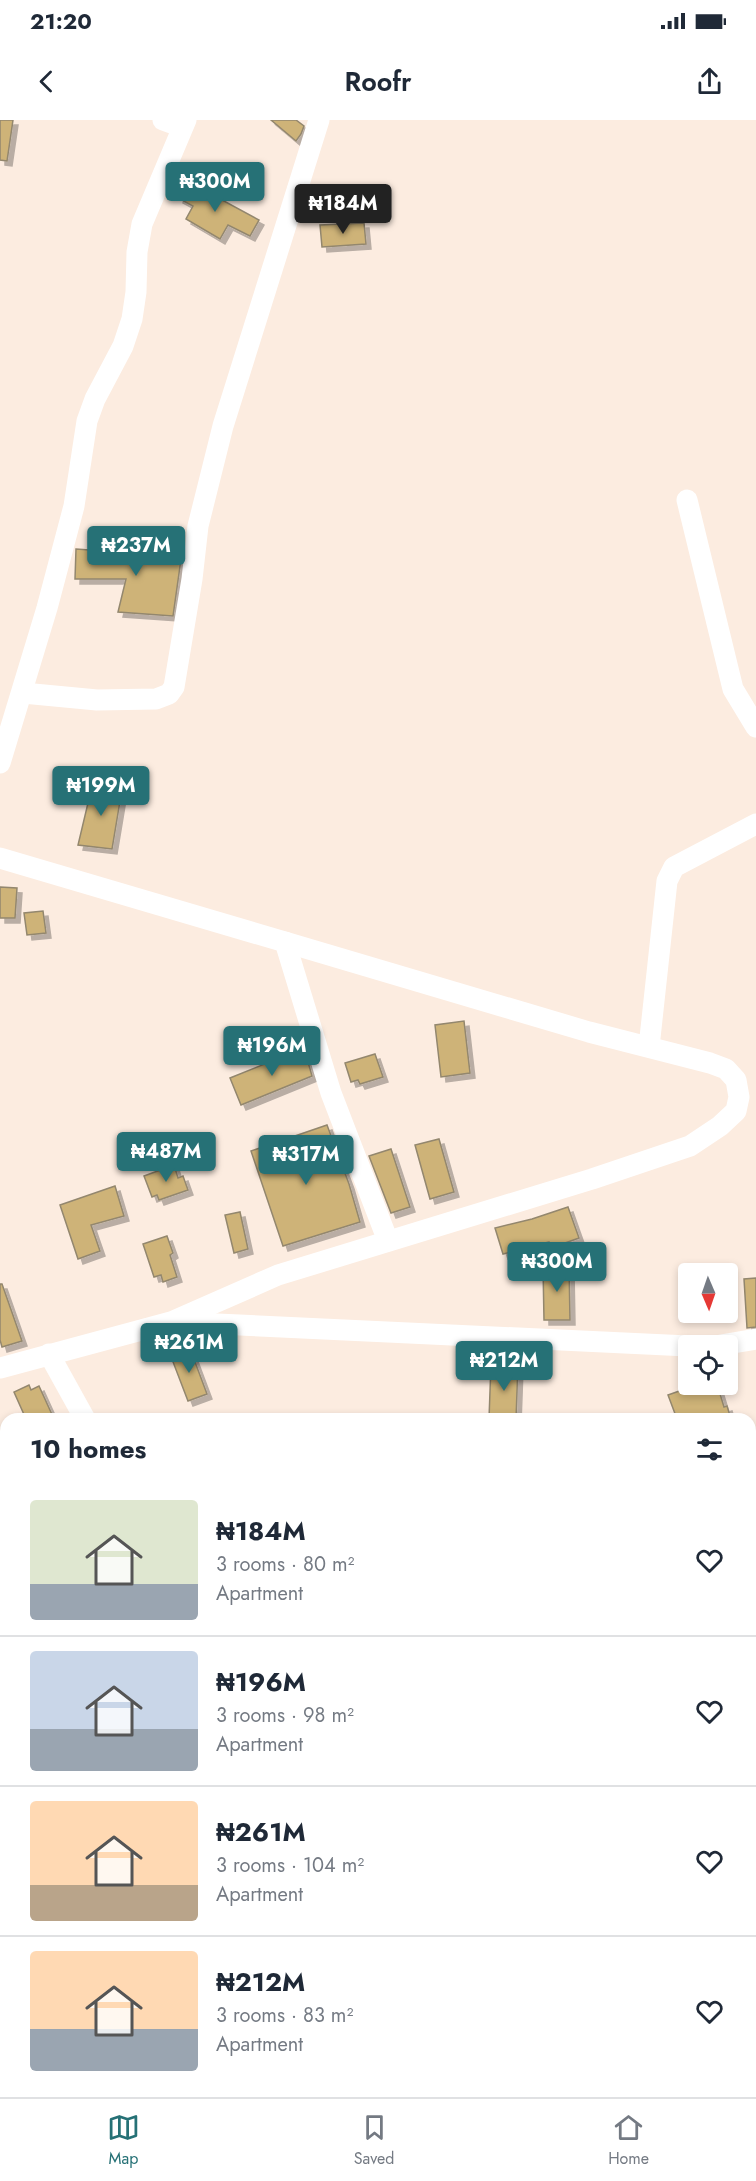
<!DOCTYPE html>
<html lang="en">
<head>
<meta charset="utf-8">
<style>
	:root { --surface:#fff; --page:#f2f2f3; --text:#1f2937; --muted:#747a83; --line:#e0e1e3; --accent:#267176 }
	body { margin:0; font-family:Jost,sans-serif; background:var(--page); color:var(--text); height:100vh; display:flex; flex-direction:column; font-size:22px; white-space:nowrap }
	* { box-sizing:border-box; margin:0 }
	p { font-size:20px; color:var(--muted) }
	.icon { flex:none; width:33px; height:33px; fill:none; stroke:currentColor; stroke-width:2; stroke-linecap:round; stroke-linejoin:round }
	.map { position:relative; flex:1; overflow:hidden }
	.sheet { position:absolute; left:0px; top:1293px; width:756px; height:684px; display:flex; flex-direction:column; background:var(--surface); border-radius:18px 18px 0 0; box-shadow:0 3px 9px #0003 }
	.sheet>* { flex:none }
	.needle { width:39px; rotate:178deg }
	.tools { position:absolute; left:678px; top:1143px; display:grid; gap:12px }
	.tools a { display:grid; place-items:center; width:60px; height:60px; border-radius:6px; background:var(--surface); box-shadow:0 3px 9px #0003; font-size:30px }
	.price { position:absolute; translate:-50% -51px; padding:0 14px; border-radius:6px; background:var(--accent); color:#fff; font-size:20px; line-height:39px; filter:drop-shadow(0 2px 3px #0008) }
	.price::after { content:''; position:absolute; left:50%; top:36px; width:18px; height:14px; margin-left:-9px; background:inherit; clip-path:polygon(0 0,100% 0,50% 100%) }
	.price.active { background:#222; color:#fff }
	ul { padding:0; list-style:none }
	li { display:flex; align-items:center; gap:18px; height:150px; padding:0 30px }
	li+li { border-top:2px solid var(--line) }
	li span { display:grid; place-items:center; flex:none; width:168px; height:120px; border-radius:6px; color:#555 }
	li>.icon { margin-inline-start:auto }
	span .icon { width:72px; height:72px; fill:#fffc; stroke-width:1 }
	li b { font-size:26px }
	h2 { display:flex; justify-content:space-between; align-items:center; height:72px; padding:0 30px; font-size:26px }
	.status { display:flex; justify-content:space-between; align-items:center; height:42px; padding:0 30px; background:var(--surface); direction:ltr }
	.status svg { height:16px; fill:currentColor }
	header { display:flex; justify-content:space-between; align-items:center; height:78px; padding:0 30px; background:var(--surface); font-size:27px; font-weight:600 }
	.dock { display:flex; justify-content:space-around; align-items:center; height:84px; border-top:2px solid var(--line); background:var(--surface); font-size:16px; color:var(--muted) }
	.dock a { display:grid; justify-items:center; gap:3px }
	.dock .active { color:var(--accent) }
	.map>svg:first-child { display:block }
	.building { fill:#ceb378; stroke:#93876e; stroke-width:1.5; filter:url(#shadow) }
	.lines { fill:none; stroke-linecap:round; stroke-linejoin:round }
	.minor { stroke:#fff; stroke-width:21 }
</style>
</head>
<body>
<div class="status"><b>21:20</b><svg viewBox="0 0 49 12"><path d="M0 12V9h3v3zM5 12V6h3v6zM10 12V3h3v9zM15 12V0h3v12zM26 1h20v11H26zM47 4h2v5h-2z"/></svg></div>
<header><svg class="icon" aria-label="back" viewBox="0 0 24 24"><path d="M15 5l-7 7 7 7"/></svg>Roofr<svg class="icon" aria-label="share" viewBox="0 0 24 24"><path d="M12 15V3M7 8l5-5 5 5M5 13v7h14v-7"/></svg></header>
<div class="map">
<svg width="756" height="1977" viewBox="0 0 756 1977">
	<defs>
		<filter id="shadow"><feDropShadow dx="5" dy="5" stdDeviation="0" flood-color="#0004"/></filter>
	</defs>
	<rect width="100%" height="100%" fill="#fcece0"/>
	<g class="building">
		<polygon points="0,0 13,0 7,41 0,40"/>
		<polygon points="271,0 296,0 304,6 301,14 296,21"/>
		<polygon points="187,61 259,100 250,116 228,105 220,119 186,99 193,86 178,78"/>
		<polygon points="364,103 366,124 322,127 320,105"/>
		<polygon points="76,429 129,433 129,429 182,432 173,496 118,492 126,459 75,459"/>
		<polygon points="93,662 122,669 112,729 78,725"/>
		<polygon points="0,767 17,768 15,798 0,798"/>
		<polygon points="43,791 46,813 27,815 24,793"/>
		<polygon points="464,901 470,953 441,957 435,905"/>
		<polygon points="304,928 312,956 241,985 230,958"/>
		<polygon points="375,934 383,957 360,964 358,960 351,962 345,943"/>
		<polygon points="327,1005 349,1064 360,1102 283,1126 251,1031"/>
		<polygon points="439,1019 454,1072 430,1079 415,1025"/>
		<polygon points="391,1029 410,1087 391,1093 369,1036"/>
		<polygon points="174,1045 178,1058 183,1056 188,1070 159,1080 157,1075 152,1077 144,1056"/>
		<polygon points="115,1066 124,1096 91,1105 100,1131 78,1139 60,1085"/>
		<polygon points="568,1087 579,1118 551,1128 549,1122 503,1134 495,1108 532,1099"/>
		<polygon points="240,1092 248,1129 234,1133 225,1095"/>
		<polygon points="167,1116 173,1133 170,1135 177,1157 163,1162 161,1155 154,1157 143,1124"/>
		<polygon points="569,1146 570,1200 544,1200 543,1147"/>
		<polygon points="756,1158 756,1207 747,1208 744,1159"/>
		<polygon points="0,1164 2,1164 22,1221 2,1227 0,1220"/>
		<polygon points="189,1226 207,1274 188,1281 170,1234"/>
		<polygon points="491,1244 518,1244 516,1299 489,1299"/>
		<polygon points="699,1264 717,1264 724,1287 727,1286 731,1299 677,1299 668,1275"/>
		<polygon points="29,1265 31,1270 39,1266 54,1299 26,1299 14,1272"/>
	</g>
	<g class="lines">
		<g class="minor">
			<polyline points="163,0 182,7"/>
			<polyline points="687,380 733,569 756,607"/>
			<polyline points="23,573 97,580 156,579 169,574 174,567 192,459 198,406 223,306 319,0"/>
			<polyline points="0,643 47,488 74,386 87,301 95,279 123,226 132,199 136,172 137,132 142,104 186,0"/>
			<polyline points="0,738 285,822 331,973 388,1121"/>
			<polyline points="649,927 667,761 674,747 756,704"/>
			<polyline points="174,1202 688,1226"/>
			<polyline points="715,1226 756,1219"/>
			<polyline points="49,1234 85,1299"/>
			<polyline points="0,1248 171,1202 278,1155 592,1059 690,1026 720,1006 736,991 739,977 736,960 726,949 710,943 589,912 285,822"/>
			<polyline points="0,1484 6,1495"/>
			<polyline points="750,1587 756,1584"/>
			<polyline points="0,1682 6,1679"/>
			<polyline points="0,1766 6,1775"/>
			<polyline points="0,1836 6,1834"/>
		</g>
	</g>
</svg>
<div class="tools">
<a><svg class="needle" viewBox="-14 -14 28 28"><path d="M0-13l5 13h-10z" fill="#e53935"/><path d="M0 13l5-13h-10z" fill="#747a83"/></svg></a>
<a><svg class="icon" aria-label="locate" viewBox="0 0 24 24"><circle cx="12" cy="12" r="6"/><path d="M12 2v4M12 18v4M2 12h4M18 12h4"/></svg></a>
</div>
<b class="price" style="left:215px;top:93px">₦300M</b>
<b class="price active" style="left:343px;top:115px">₦184M</b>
<b class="price" style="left:136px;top:457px">₦237M</b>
<b class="price" style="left:101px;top:697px">₦199M</b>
<b class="price" style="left:272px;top:957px">₦196M</b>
<b class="price" style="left:166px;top:1063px">₦487M</b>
<b class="price" style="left:306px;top:1066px">₦317M</b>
<b class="price" style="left:557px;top:1173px">₦300M</b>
<b class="price" style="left:189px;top:1254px">₦261M</b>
<b class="price" style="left:504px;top:1272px">₦212M</b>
<section class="sheet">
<h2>10 homes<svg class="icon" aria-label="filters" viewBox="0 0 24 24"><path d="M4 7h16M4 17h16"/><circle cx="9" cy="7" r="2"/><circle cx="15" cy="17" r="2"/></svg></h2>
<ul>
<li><span style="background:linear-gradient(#dfe7d0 70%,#9aa5b1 0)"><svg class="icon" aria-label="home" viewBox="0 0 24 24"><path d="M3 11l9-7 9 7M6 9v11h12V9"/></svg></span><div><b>₦184M</b><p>3 rooms · 80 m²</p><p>Apartment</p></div><svg class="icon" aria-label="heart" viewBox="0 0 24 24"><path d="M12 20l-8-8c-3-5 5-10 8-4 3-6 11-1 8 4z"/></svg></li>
<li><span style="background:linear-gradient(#c9d6e8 65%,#9aa5b1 0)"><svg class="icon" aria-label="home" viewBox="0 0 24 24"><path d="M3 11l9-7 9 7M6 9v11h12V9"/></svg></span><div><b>₦196M</b><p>3 rooms · 98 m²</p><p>Apartment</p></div><svg class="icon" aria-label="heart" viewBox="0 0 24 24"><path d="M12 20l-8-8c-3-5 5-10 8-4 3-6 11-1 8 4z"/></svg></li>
<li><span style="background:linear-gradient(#ffd9b3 70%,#b9a48a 0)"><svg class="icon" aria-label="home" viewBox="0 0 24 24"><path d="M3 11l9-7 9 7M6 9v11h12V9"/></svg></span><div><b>₦261M</b><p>3 rooms · 104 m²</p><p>Apartment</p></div><svg class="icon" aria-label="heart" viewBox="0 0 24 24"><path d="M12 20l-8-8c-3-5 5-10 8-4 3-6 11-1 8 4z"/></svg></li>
<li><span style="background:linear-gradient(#ffd9b3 65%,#9aa5b1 0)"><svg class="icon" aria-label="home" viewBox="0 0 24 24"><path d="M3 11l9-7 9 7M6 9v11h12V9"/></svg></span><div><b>₦212M</b><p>3 rooms · 83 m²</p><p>Apartment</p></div><svg class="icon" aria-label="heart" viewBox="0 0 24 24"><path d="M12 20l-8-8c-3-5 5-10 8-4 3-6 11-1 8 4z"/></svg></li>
</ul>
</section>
</div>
<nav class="dock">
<a class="active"><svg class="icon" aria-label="map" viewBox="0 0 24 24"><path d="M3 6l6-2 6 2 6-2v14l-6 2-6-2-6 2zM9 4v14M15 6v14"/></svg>Map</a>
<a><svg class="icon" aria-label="saved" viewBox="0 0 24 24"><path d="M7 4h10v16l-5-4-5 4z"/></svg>Saved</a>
<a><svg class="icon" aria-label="home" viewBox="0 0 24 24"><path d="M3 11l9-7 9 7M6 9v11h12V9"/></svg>Home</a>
</nav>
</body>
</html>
